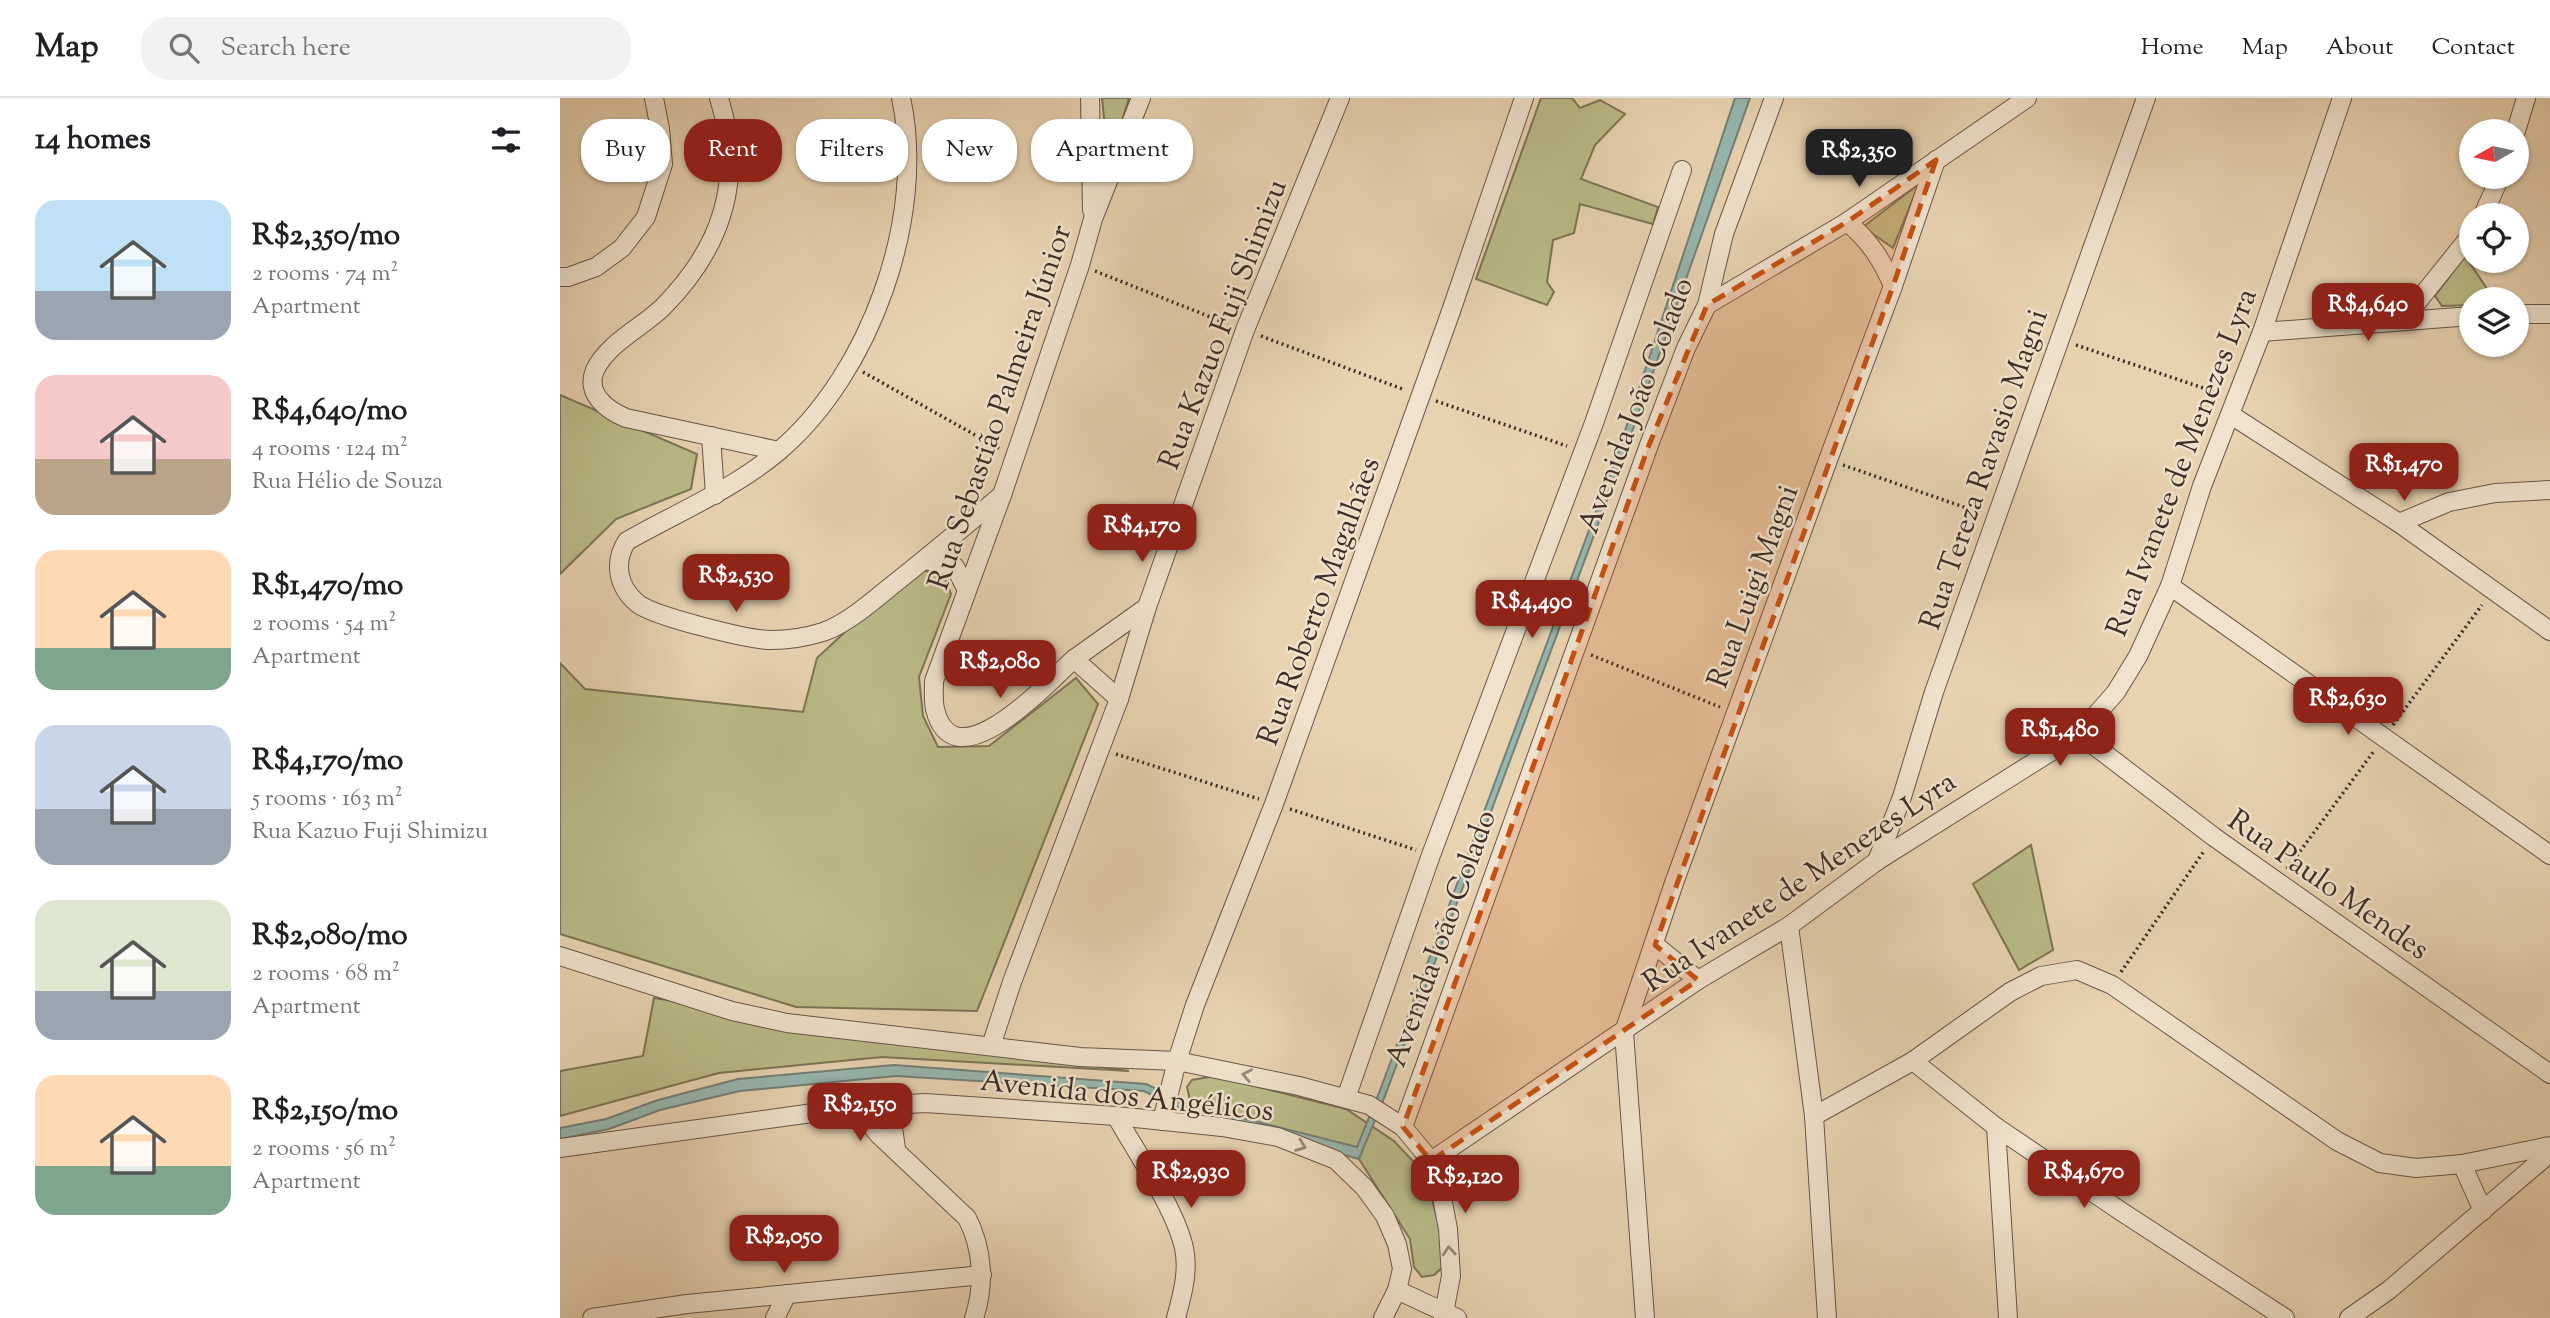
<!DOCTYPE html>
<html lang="en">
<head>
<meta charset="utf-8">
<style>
	:root { --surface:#fff; --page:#f2f2f2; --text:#202124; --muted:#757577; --line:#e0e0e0; --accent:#8f2418 }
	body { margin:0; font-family:"Sorts Mill Goudy",serif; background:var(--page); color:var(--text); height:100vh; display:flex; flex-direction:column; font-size:26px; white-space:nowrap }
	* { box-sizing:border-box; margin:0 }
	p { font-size:23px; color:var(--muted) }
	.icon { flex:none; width:38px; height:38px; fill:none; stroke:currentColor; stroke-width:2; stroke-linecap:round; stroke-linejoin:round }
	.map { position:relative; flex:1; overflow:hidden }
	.panel { display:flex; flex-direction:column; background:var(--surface); width:560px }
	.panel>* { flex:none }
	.guide { position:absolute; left:21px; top:21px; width:665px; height:63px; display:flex; gap:14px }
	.needle { width:46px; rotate:261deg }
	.tools { position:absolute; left:1899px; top:21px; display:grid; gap:14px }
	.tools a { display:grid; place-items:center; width:70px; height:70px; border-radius:50%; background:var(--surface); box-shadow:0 2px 5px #0004; font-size:35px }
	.price { position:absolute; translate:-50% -60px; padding:0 16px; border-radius:14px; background:var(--accent); color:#fff; font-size:23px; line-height:46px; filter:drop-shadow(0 2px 4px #0008) }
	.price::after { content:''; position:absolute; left:50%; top:42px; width:21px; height:16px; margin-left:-10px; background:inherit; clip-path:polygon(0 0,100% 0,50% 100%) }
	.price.on { background:#222; color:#fff }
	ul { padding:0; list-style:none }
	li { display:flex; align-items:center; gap:21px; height:175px; padding:0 35px }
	li span { display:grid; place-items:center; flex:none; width:196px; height:140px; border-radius:21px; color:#555 }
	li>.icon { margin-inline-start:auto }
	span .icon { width:84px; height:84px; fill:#fffc; stroke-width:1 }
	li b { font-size:30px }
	h2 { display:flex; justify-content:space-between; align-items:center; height:84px; padding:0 35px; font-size:30px }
	.tag { padding:0 24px; border-radius:28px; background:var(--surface); box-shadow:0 2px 5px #0004; font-size:24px; line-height:63px }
	.tag.on { background:var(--accent); color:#fff }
	header { display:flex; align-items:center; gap:42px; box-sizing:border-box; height:98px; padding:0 35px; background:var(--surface); border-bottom:2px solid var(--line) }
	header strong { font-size:33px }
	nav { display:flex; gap:38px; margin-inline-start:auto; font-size:24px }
	.search { width:490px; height:63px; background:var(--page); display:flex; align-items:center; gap:18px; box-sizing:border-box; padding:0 24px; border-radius:28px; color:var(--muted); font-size:26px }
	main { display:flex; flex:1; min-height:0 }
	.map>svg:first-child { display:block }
	.green { fill:#babb88; stroke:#7b7457; stroke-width:2 }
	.water { fill:#98b7b0; stroke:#738079; stroke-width:2 }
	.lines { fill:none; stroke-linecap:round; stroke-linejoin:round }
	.minor-casing { stroke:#675649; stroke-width:20 }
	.path { stroke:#3c2d26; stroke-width:3.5; stroke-dasharray:2 3.5; stroke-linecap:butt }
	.minor { stroke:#f0e2cc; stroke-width:18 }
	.oneway { stroke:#968879 }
	.marked { fill:#c65011; fill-opacity:0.2; stroke:#c65011; stroke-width:5; stroke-dasharray:14 9; stroke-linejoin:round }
	.labels { text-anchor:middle; stroke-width:5; stroke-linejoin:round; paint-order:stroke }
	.street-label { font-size:30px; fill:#3c2d26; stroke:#f0e2cc }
</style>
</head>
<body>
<header>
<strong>Map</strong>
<div class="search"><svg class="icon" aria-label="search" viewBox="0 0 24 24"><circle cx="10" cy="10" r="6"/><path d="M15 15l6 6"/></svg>Search here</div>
<nav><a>Home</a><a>Map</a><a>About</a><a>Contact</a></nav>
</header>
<main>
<section class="panel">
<h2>14 homes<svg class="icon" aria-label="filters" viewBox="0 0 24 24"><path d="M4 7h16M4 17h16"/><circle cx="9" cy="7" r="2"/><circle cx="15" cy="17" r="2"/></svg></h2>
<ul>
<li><span style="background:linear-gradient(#bfe0f5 65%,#9aa5b1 0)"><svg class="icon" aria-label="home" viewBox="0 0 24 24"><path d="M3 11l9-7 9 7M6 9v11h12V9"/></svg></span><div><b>R$2,350/mo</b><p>2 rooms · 74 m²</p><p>Apartment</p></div></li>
<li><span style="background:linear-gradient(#f6c9c9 60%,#b9a48a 0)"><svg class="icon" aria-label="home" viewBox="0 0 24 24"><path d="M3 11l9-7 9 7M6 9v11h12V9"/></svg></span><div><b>R$4,640/mo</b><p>4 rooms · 124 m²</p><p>Rua Hélio de Souza</p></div></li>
<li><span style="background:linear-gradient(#ffd9b3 70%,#7fa58c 0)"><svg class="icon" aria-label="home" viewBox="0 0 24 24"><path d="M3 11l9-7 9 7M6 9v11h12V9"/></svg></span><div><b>R$1,470/mo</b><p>2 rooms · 54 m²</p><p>Apartment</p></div></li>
<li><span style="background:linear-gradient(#c9d6e8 60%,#9aa5b1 0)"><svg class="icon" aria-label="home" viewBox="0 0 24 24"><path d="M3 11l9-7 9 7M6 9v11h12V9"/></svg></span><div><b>R$4,170/mo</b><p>5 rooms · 163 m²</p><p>Rua Kazuo Fuji Shimizu</p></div></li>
<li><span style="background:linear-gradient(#dfe7d0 65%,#9aa5b1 0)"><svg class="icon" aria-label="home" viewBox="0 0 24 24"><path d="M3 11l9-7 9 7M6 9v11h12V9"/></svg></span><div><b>R$2,080/mo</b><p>2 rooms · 68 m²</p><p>Apartment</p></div></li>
<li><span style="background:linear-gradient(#ffd9b3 65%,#7fa58c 0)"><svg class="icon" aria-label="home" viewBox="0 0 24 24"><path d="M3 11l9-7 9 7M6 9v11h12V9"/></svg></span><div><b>R$2,150/mo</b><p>2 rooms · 56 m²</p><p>Apartment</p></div></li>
</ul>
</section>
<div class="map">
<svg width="1990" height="1220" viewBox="0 0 1990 1220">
	<rect width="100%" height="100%" fill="#e8d3b1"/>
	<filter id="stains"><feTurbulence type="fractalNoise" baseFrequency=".00286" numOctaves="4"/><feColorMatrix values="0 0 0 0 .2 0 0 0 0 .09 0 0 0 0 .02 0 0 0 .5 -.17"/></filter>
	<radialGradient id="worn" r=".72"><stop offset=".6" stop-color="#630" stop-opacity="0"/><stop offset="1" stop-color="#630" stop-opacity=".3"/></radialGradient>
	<g class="green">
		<polygon points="542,0 569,0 546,76 541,75 545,30"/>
		<polygon points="981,0 1012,0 1020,10 1040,2 1065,16 1035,47 1021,81 1098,109 1093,126 1020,106 1014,135 993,142 987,184 994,194 987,207 916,181"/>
		<polygon points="1359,86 1333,150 1303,129"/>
		<polygon points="1905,158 1934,201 1911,201 1911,207 1882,208 1875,198"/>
		<polygon points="0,297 137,356 131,391 56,421 0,476"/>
		<polygon points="355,469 385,480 391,496 359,579 363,618 378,649 429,648 516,580 538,606 417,913 236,909 0,836 0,565 25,591 243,614 257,560"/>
		<polygon points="1471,747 1493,852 1459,872 1413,786"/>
		<polygon points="94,900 569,973 322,959 159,975 0,1018 0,973 83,958"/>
		<polygon points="655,978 786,1011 834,1043 866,1077 880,1133 884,1168 874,1177 862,1179 854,1169 850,1141 799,1061 728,1034 631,1007 627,989 632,982"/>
	</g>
	<polygon class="water" points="1175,0 1190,0 1062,362 825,998 799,1061 626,1014 584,993 336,978 180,993 100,1012 49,1031 0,1041 0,1030 46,1021 98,1002 178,981 334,967 586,986 631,1007 797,1049 819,995 1056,360"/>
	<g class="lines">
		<defs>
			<g id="minor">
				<path d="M159,0c26,82 3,150 -57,210 -21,20 -54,35 -67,62 -10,24 12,40 31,48l153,33"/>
				<path d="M341,0c26,118 -31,276 -122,353 -45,38 -101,61 -152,90 -14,21 -9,46 10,62 15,13 112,37 134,37 17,0 36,-3 52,-8 23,-8 49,-30 67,-45 38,-30 75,-61 112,-92"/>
				<polyline points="530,0 532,112"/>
				<polyline points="1956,33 1966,0"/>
				<polyline points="1923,117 1940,79"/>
				<path d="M1287,124c22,18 35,38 46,64"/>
				<polyline points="0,179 8,179 36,169 62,150 86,119 103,66 100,31 94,0"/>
				<polyline points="1147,207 1287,124 1467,0"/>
				<polyline points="1956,216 1990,216"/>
				<polyline points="1842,223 1911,137"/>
				<polyline points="1702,234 1911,218"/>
				<polyline points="1671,317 1839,425 1990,533"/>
				<polyline points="151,338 155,397"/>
				<polyline points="1839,425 1889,404 1935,395 1990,392"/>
				<polyline points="365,462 395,469 407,492"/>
				<polyline points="1610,488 1990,757"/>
				<polyline points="514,561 587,509"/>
				<path d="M559,601l-45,-40c-24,21 -120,128 -139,50 -2,-9 -1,-19 -1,-28l68,-186 78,-230 13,-46 48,-121"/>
				<polyline points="1519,636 1654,739 1990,976"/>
				<polyline points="1317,763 1342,699 1374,594 1586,0"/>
				<polyline points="1229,828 1254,1018 1267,1220"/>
				<polyline points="1095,847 1138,882"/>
				<polyline points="0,858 172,913 227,925 520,959 617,963 739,988 809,1007 843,1029 871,1063 881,1094 888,1131 891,1178 883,1220"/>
				<polyline points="431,948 452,884 559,601 587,509 685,232 780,0"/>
				<polyline points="1353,963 1436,1029 1562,1114 1725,1220"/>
				<polyline points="786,1000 871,757 1034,325 1122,72"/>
				<path d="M296,1009l23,28 88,83c16,31 18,67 7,100"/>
				<path d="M556,1018c20,36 59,92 68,132 5,23 -2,48 -8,70"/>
				<polyline points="1254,1018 1353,963 1450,894 1481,878 1517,872 1552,887 1777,1043 1820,1065 1856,1070 1902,1066 1990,1048"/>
				<polyline points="602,1023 617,963 635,907 714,706 890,216 964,0"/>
				<polyline points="843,1029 1089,347 1126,250 1147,207 1164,136 1214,0"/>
				<polyline points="1436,1029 1448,1220"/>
				<polyline points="0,1050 296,1009 365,1005 556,1018 662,1029 718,1039 776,1062 804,1089 825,1118 837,1146 842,1171 837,1192 823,1220"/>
				<polyline points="336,1051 332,1022 343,1005"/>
				<polyline points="871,1063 1138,882 1229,828 1317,763 1519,636 1556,594 1578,558 1610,488 1642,388 1702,234 1782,0"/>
				<polyline points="1902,1066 1923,1113"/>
				<polyline points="837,1192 897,1220"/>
				<polyline points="32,1220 127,1206 422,1177"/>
				<polyline points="215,1220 227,1196"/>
				<polyline points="1085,1220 1064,934 1114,785 1268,362 1333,188 1376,62"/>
				<polyline points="1789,1220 1829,1192 1990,1055"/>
			</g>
		</defs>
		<use href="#minor" class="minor-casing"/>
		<g class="path">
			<polyline points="535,173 668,226"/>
			<polyline points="701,238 845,292"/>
			<polyline points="1516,247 1661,296"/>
			<polyline points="303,274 440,351"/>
			<polyline points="876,303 1007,348"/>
			<polyline points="1283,367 1421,415"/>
			<polyline points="1031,557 1160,609"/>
			<polyline points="1833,627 1922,507"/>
			<polyline points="556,656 699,701"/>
			<polyline points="730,711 856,752"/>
			<polyline points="1727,771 1814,653"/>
			<polyline points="1561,874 1644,753"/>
		</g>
		<use href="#minor" class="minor"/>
	</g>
	<defs><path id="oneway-chevron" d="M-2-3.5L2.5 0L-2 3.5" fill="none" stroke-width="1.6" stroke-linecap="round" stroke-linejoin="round" transform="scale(1.75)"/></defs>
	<g class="oneway">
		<use href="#oneway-chevron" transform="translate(687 977) rotate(-169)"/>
		<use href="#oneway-chevron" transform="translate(741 1048) rotate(21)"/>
		<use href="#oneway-chevron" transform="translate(889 1153) rotate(-94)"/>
	</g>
	<path class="marked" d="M1376,62l-43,126 -238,659 43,35 -267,181 -28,-34 246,-682 58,-140 140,-83z"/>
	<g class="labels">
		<g class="street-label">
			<text transform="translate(662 226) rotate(-69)" y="10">Rua Kazuo Fuji Shimizu</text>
			<text transform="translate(1075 307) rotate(-69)" y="10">Avenida João Colado</text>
			<text transform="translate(439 309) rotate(-71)" y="10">Rua Sebastião Palmeira Júnior</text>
			<text transform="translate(1621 364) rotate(-69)" y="10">Rua Ivanete de Menezes Lyra</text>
			<text transform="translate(1423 371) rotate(-71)" y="10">Rua Tereza Ravasio Magni</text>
			<text transform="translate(1192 488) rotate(-70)" y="10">Rua Luigi Magni</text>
			<text transform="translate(758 503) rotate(-70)" y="10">Rua Roberto Magalhães</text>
			<text transform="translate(1239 783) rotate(-34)" y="10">Rua Ivanete de Menezes Lyra</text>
			<text transform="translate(1769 786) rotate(35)" y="10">Rua Paulo Mendes</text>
			<text transform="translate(880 840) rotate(-70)" y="10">Avenida João Colado</text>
			<text transform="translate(567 997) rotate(6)" y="10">Avenida dos Angélicos</text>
		</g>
	</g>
	<rect width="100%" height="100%" filter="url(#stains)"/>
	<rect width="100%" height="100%" fill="url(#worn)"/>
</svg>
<div class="tools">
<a><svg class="needle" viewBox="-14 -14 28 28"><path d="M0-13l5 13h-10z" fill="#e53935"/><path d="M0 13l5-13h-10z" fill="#757577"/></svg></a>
<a><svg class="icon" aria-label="locate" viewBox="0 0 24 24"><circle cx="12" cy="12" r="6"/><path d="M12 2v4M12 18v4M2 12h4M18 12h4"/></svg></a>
<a><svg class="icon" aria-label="layers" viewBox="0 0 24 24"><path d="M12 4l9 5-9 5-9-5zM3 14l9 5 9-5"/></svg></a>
</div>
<b class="price on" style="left:1299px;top:91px">R$2,350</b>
<b class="price" style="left:1808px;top:245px">R$4,640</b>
<b class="price" style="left:1844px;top:405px">R$1,470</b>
<b class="price" style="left:582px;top:466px">R$4,170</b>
<b class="price" style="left:176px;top:516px">R$2,530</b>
<b class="price" style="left:972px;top:542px">R$4,490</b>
<b class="price" style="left:440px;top:602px">R$2,080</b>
<b class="price" style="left:1788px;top:639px">R$2,630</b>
<b class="price" style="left:1500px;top:670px">R$1,480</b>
<b class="price" style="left:300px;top:1045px">R$2,150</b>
<b class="price" style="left:631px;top:1112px">R$2,930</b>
<b class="price" style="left:1524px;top:1112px">R$4,670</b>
<b class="price" style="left:905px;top:1117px">R$2,120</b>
<b class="price" style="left:224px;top:1177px">R$2,050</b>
<div class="guide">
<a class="tag">Buy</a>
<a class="tag on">Rent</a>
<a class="tag">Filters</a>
<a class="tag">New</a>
<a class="tag">Apartment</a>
</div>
</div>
</main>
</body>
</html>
